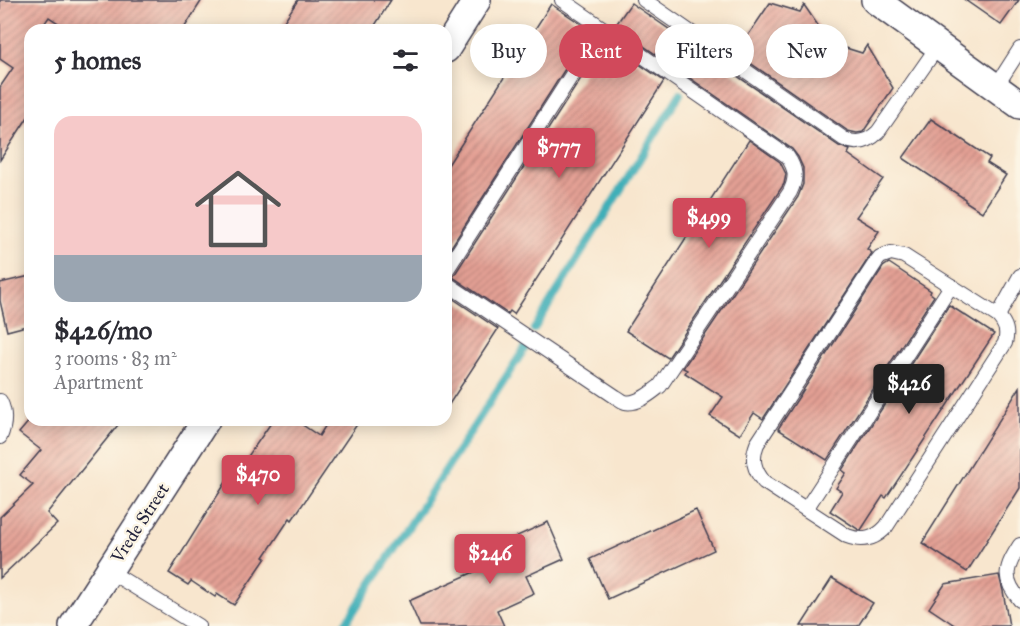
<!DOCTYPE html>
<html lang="en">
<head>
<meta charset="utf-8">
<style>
	:root { --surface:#fff; --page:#f2f2f3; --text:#2b2b33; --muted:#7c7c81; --line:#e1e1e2; --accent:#d1495b }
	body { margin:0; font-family:"IM FELL Great Primer",serif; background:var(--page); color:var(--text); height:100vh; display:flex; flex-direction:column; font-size:22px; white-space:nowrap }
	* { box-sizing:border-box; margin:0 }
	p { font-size:20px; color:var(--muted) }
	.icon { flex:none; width:33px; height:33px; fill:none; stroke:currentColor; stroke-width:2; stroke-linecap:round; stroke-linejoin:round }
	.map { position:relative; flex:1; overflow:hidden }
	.drawer { position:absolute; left:24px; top:24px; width:428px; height:402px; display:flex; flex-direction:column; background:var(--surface); border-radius:18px; box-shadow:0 3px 15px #0003 }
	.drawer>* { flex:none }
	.hud { position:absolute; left:470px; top:24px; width:460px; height:54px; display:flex; gap:12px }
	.price { position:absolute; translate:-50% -51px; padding:0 14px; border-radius:6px; background:var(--accent); color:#fff; font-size:20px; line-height:39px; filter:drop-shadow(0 2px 3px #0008) }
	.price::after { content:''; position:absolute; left:50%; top:36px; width:18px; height:14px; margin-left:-9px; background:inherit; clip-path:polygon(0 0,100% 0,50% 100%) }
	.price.selected { background:#222; color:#fff }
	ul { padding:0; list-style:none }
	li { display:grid; align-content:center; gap:12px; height:318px; padding:0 30px }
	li+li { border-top:2px solid var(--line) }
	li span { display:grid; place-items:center; height:186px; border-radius:18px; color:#555 }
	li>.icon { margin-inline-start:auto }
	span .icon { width:108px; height:108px; fill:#fffc; stroke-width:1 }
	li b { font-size:26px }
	h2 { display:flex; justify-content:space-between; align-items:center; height:72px; padding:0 30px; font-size:26px }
	.chip { padding:0 21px; border-radius:27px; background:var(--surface); box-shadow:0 3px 15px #0003; font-size:21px; line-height:54px }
	.chip.selected { background:var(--accent); color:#fff }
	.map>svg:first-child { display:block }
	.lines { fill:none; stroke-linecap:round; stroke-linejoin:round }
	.stream { stroke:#3fafb8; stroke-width:8 }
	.building { fill:url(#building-hatch) }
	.lane-casing { stroke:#423f51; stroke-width:16 }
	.street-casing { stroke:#423f51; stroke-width:30 }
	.lane { stroke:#fff; stroke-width:14 }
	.street { stroke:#fff; stroke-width:27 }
	.labels { text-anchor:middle; stroke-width:5; stroke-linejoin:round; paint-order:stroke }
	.street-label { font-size:18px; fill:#22223b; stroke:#fcf5e5 }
</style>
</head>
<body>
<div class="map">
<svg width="1020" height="626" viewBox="0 0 1020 626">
	<defs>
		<pattern id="building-hatch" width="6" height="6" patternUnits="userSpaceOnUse" patternTransform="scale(1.5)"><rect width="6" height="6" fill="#e4a094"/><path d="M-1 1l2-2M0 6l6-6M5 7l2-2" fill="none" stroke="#b8827a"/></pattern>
	</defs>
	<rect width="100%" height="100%" fill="#fcf5e5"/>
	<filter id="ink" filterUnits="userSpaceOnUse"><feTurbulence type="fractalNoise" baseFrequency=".0167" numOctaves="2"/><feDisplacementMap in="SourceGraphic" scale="12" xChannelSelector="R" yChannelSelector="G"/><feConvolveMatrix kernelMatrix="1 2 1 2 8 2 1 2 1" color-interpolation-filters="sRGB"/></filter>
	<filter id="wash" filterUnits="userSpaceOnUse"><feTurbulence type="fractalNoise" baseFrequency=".008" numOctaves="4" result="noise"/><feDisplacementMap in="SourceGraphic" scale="24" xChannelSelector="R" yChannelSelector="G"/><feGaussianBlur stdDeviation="1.35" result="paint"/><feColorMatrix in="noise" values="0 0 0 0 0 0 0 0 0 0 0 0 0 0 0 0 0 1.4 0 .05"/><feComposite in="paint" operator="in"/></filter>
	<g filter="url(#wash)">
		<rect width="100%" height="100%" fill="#f8e6ce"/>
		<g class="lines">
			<g class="stream">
				<polyline points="534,329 680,94"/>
				<polyline points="344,626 525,348"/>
			</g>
		</g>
		<g id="blocks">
			<g class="building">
				<polygon points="0,0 202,0 183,30 69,30 49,17 40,30 30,30 30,114 0,160 0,87 13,68 0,59"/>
				<polygon points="298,0 391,0 372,30 278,30"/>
				<polygon points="965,0 1019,0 1001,25"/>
				<polygon points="631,3 839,146 850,150 848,154 883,179 856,217 879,231 867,249 872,253 763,419 754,413 740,435 710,416 723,397 685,373 687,370 683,368 798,197 803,184 803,168 798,157 792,149 615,26"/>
				<polygon points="770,3 800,12 804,5 830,43 862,53 867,45 893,88 863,132 857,133 848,131 736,53"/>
				<polygon points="551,4 590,30 446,255 446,168"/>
				<polygon points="605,41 664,81 514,314 510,311 508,314 453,277"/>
				<polygon points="931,119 990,158 987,163 1006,175 982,212 965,201 965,199 903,158"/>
				<polygon points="749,140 780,162 786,174 784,184 668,358 626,331"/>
				<polygon points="889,263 931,291 930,293 934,296 827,460 778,429 883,267"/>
				<polygon points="30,276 30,325 7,331 0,301 0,283"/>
				<polygon points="446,294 498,329 446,409"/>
				<polygon points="949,305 994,334 886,498 883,496 861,530 859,530 830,511 842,492 836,488 846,473 842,470"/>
				<polygon points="1020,387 1020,488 967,572 922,543"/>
				<polygon points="30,420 122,420 47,513 57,524 0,578 0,517 33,485 20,475 41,450 19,433"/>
				<polygon points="273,420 295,420 319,436 329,420 360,420 292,520 290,518 264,557 266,558 234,605 217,594 215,597 191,581 188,585 169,573 226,482 229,484"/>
				<polygon points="696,510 714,550 608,599 590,559"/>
				<polygon points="548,522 564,559 526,576 534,593 497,610 504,626 420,626 409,601 499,561 498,559 511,552 506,541"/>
				<polygon points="999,575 1003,591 1009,626 956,626 929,608 945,584"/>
				<polygon points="832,578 873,603 858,626 801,626"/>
			</g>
		</g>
	</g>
	<g filter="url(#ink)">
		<use href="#blocks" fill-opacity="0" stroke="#423f51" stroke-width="1.5"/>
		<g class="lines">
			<defs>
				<g id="lane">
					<path d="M644,0l200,139c13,6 24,3 34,-7l60,-86"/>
					<polyline points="995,88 1020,49"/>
					<path d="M891,253l13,3 94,60c8,9 10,16 7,27l-119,184c-11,12 -23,15 -39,9l-83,-54c-10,-12 -13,-23 -7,-38l119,-182 4,-5z"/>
					<polyline points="446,271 602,28"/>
					<path d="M446,283l170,114c3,1 5,4 9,5 12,3 26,-9 35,-16l130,-194c7,-14 6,-23 -3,-36l-225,-156"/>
					<polyline points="998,316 1020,276"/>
					<path d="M0,401c6,12 5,24 0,36"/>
					<polyline points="806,509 951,286"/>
					<path d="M1020,545c-14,22 -19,33 0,55"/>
					<polyline points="109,571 198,626"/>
				</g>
				<g id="street">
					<polyline points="875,0 1020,105"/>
					<polyline points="446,49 477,0"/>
					<polyline points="73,626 206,420"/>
				</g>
			</defs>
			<use href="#lane" class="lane-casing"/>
			<use href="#street" class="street-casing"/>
			<use href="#lane" class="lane"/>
			<use href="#street" class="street"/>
		</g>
	</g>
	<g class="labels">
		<g class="street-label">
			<text transform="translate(140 523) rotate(-57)" y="6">Vrede Street</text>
		</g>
	</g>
</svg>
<b class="price" style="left:559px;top:179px">$777</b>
<b class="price" style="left:709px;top:249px">$499</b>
<b class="price selected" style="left:909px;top:415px">$426</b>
<b class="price" style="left:258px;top:506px">$470</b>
<b class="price" style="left:490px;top:585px">$246</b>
<div class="hud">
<a class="chip">Buy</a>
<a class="chip selected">Rent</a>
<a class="chip">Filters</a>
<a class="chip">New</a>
</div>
<section class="drawer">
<h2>5 homes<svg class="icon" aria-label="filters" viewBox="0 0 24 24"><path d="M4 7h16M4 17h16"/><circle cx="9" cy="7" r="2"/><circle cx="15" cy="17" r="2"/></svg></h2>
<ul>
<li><span style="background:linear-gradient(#f6c9c9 75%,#9aa5b1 0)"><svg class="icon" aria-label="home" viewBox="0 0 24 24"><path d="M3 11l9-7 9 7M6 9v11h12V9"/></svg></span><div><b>$426/mo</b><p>3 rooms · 83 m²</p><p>Apartment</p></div></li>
</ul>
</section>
</div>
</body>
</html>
